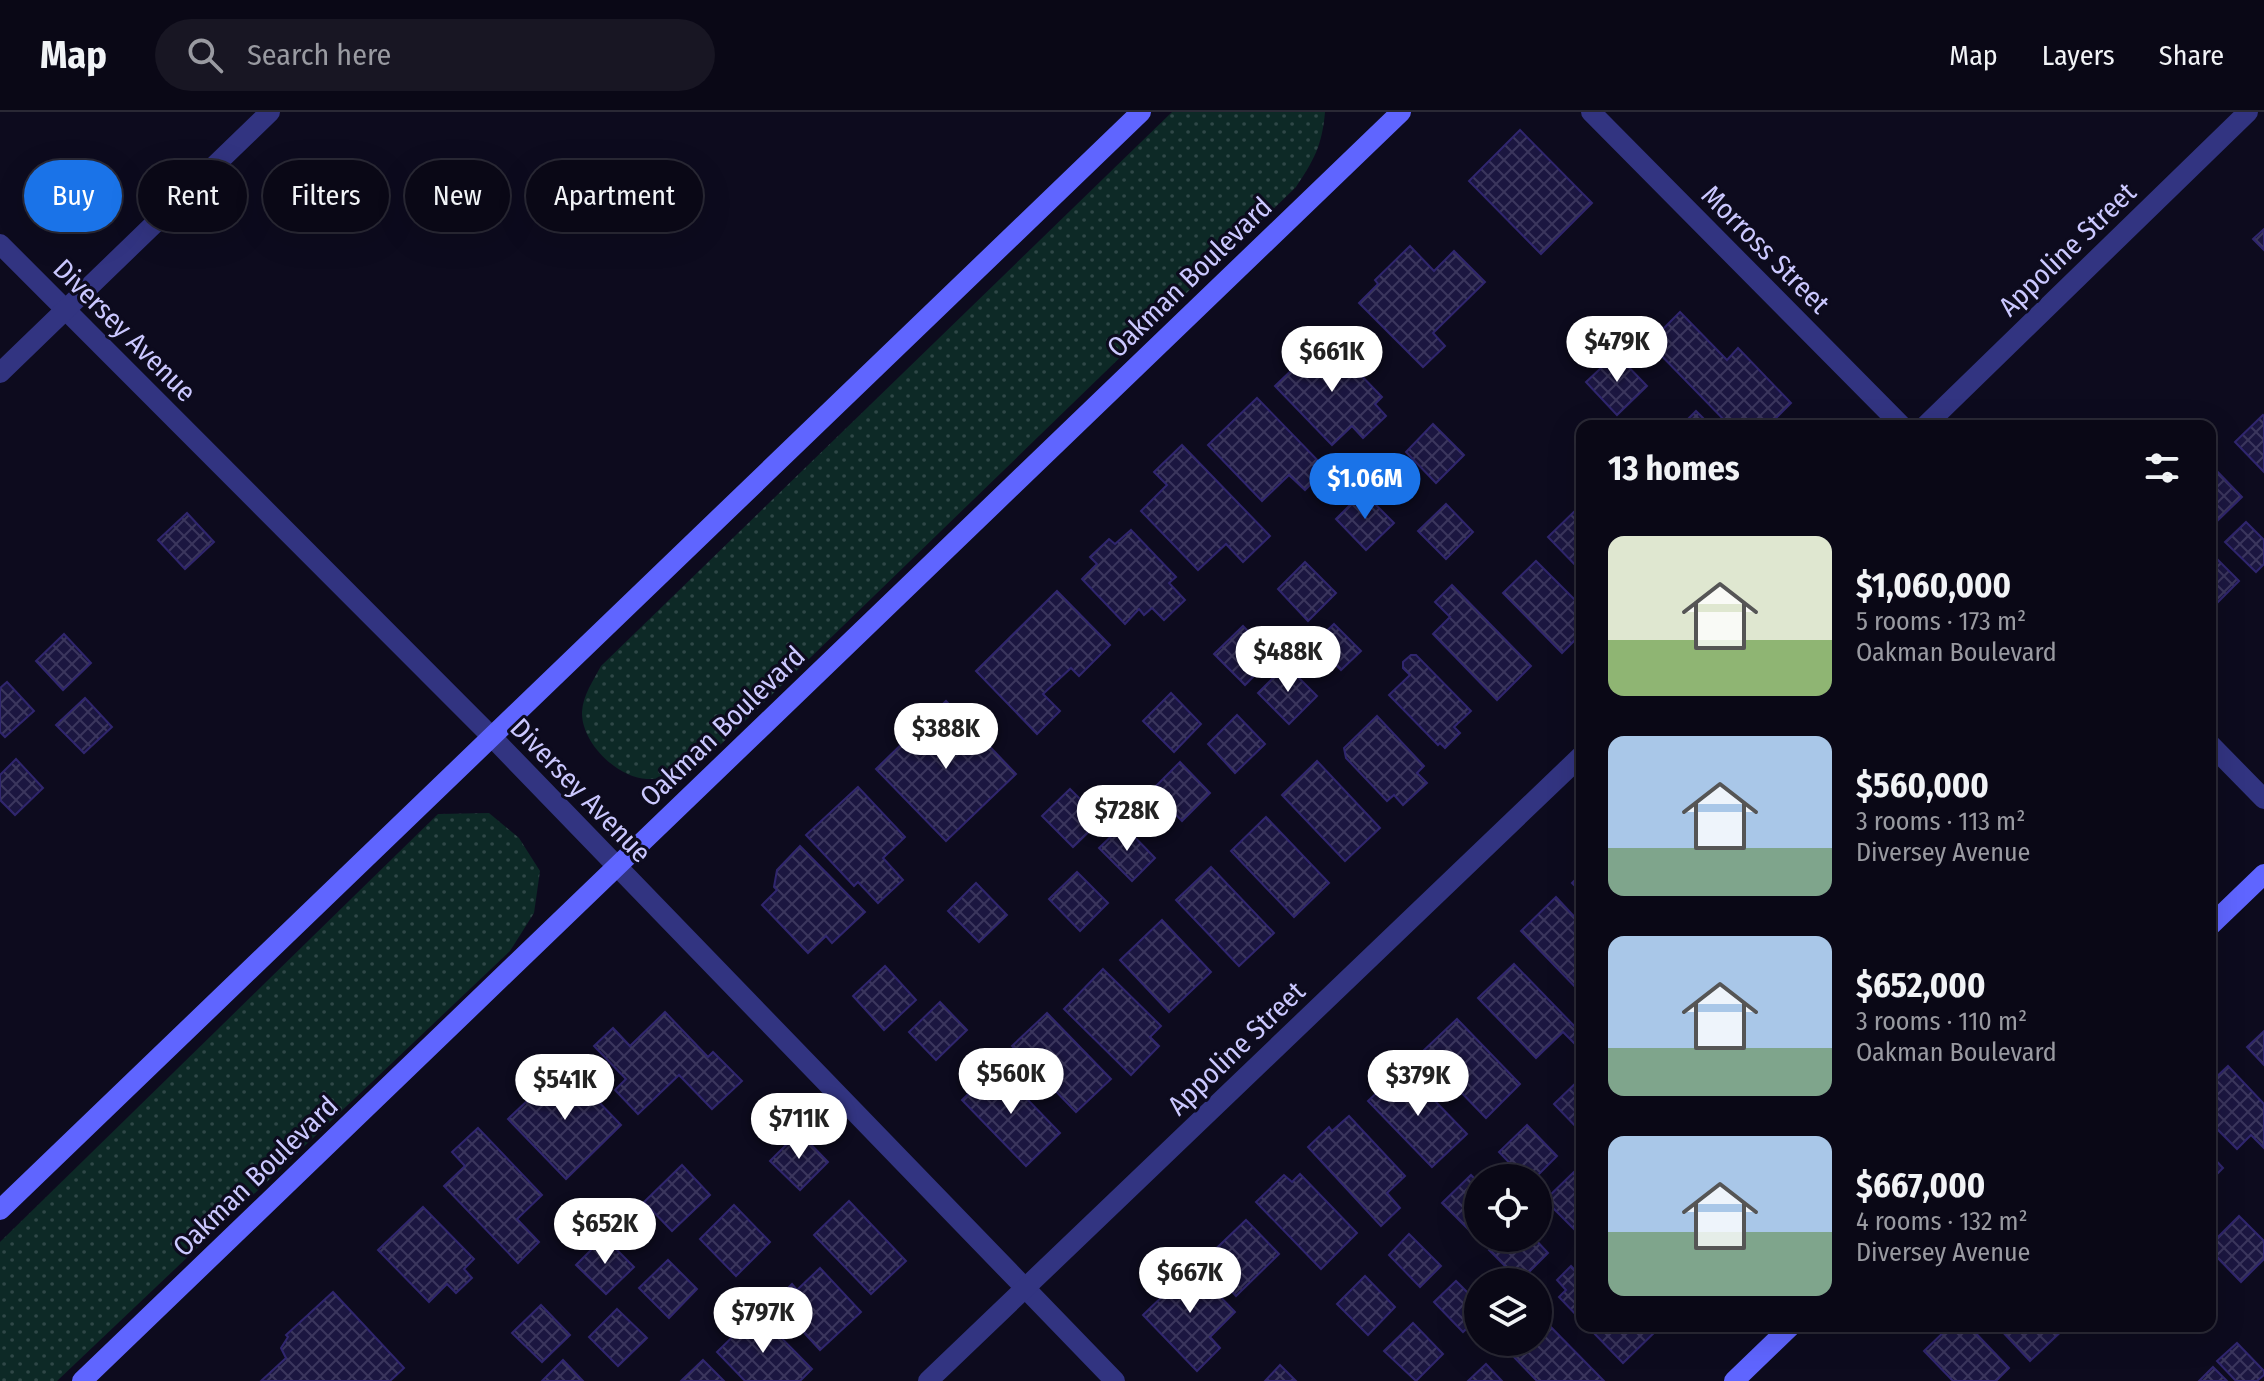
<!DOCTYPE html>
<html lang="en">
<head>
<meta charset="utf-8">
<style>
	:root { --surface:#0a0816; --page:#181623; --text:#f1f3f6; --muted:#999aa1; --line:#2a2935; --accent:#1a73e8 }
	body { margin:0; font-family:"Fira Sans Condensed",sans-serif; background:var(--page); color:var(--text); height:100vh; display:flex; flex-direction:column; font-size:30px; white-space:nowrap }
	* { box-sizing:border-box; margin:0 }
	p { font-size:26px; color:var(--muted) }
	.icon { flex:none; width:44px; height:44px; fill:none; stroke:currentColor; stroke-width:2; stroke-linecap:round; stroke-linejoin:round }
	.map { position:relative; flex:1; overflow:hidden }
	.panel { position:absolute; left:1576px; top:308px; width:640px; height:912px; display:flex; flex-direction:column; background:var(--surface); border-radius:16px; box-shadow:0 8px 32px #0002,0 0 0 2px var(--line) }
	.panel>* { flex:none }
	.top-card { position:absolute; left:24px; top:48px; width:760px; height:72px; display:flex; gap:16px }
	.fabs { position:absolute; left:1464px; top:1052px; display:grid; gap:16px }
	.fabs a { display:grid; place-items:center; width:88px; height:88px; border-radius:50%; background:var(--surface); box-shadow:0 8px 32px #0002,0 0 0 2px var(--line); font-size:40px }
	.price { position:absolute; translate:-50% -68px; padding:0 18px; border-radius:28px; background:#fff; color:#222; font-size:26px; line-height:52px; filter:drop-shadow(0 2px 4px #0008) }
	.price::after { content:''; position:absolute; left:50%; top:48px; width:24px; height:18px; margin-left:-12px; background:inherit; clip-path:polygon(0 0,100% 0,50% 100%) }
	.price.current { background:var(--accent); color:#fff }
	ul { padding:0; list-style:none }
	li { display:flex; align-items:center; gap:24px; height:200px; padding:0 32px }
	li span { display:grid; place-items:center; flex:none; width:224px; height:160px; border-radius:16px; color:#555 }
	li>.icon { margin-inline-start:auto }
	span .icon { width:96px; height:96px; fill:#fffc; stroke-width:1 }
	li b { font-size:34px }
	h2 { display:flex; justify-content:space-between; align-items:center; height:96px; padding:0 32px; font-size:34px }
	.chip { padding:0 28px; border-radius:36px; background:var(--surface); box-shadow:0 8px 32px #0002,0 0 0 2px var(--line); font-size:28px; line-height:72px }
	.chip.current { background:var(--accent); color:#fff }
	header { display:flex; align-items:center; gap:48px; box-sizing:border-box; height:112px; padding:0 40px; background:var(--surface); border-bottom:2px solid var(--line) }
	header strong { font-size:38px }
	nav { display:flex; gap:44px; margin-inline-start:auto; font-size:28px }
	.search { width:560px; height:72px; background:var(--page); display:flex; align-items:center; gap:20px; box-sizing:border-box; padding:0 28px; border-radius:44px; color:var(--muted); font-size:30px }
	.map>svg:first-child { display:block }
	.grass { fill:url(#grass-dots) }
	.building { fill:url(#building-cross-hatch); stroke:#30266e; stroke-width:2 }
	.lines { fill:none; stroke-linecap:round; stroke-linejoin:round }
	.street { stroke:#323481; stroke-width:20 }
	.secondary { stroke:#5f65ff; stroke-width:20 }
	.labels { text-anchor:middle; stroke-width:6; stroke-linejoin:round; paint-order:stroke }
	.street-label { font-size:28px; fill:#cbc8ff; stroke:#0d0b1e }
</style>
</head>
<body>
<header>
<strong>Map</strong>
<div class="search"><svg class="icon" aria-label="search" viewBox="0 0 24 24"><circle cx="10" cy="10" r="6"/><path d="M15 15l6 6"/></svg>Search here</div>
<nav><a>Map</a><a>Layers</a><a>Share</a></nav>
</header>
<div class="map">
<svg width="2264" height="1269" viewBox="0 0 2264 1269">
	<defs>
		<pattern id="grass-dots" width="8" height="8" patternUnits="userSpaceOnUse" patternTransform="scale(2)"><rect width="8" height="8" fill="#0d2926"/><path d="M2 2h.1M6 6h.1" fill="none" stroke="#2f4747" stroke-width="1.8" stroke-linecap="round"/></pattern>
		<pattern id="building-cross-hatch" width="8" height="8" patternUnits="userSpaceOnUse" patternTransform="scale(2)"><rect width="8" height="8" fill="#1b1640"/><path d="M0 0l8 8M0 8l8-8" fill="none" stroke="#3b365d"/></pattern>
	</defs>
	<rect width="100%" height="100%" fill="#0d0b1e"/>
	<g class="grass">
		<path d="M1172,0h153c-3,34 -11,48 -29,75l-581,563c-21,14 -42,30 -68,29 -30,-1 -66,-37 -65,-67 1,-17 11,-31 19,-46z"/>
		<polygon points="489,701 519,726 540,759 534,801 510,839 57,1269 0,1269 0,1130 438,702"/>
	</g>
	<g class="building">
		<polygon points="1520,18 1592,91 1541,142 1469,69"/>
		<polygon points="2264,117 2264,138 2253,127"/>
		<polygon points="1410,134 1434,159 1454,139 1485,170 1433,221 1445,234 1423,255 1359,191 1378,172 1375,168"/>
		<polygon points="1680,200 1727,248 1738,236 1791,291 1768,314 1730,314 1649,231"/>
		<polygon points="1325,226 1382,285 1375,292 1386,304 1363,326 1352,314 1332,333 1275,274"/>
		<polygon points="1616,242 1647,274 1617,303 1586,270"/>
		<polygon points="1257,286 1326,357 1305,378 1289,363 1262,389 1208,333"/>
		<polygon points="1696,299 1711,314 1681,314"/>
		<polygon points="2263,303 2264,304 2264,360 2235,330"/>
		<polygon points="1433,312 1464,343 1436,371 1406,340"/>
		<polygon points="1182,333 1270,424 1243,450 1226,432 1198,458 1141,399 1167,373 1154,360"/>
		<polygon points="2212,354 2242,385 2214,412 2210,408 2210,356"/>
		<polygon points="1363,380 1394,411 1366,438 1336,407"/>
		<polygon points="1446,392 1473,420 1446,447 1418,419"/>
		<polygon points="1581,393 1582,394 1582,460 1548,425"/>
		<polygon points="187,401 214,430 185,457 158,428"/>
		<polygon points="2246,410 2264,428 2264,452 2256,460 2225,430"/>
		<polygon points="1131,418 1176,465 1169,471 1185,488 1164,508 1152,496 1144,503 1139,497 1125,512 1082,467 1097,452 1090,445 1109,427 1115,432"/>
		<polygon points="2210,440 2239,469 2210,498"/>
		<polygon points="1536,449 1582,495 1582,521 1562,541 1503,481"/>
		<polygon points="1305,450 1336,481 1308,509 1278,477"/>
		<polygon points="1452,473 1531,554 1497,588 1433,522 1450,505 1435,490"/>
		<polygon points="1057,479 1110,533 1079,564 1071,556 1043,582 1060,599 1037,622 976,559"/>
		<polygon points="1334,512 1361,539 1341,558 1314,531"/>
		<polygon points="1243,514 1273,545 1245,573 1214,542"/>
		<polygon points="64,522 91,551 63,578 36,549"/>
		<polygon points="1411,543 1416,543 1471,599 1454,615 1460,621 1445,636 1440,631 1438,633 1389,583 1410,563 1403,556 1403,550"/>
		<polygon points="1286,553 1317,584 1289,612 1258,581"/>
		<polygon points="7,570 34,599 5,625 0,620 0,576"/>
		<polygon points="1171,581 1201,612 1174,640 1143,609"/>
		<polygon points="85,586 112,615 84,641 56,613"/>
		<polygon points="946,589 1016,662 946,729 876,657"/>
		<polygon points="1237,603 1265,632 1235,661 1208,632"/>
		<polygon points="1377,604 1424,654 1417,661 1427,671 1403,693 1394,683 1387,689 1346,646 1344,636"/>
		<polygon points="16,647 43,676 15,703 0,688 0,663"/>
		<polygon points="1317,649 1380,716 1345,749 1282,683"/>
		<polygon points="1180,650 1210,681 1182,709 1152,678"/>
		<polygon points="858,675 905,725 883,746 903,768 878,791 858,770 854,774 806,723"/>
		<polygon points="1070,677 1101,708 1073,735 1042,704"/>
		<polygon points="1266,705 1329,771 1294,805 1231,739"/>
		<polygon points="1123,713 1155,746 1132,769 1099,736"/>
		<polygon points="800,734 865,800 832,831 826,824 808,841 762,793 777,778 774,775 777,758"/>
		<polygon points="1211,755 1274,821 1239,854 1176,788"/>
		<polygon points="1077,760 1108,791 1080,819 1049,787"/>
		<polygon points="1582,761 1582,781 1572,771"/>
		<polygon points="976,771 1007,803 979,830 948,799"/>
		<polygon points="1556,785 1582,813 1582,882 1521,819"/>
		<polygon points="1162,808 1211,860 1169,900 1120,848"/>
		<polygon points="1514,852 1582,922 1582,927 1576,933 1563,920 1536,946 1478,886"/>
		<polygon points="885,854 916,888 884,918 853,884"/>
		<polygon points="1103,857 1161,914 1150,925 1159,934 1131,963 1064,897"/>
		<polygon points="940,890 967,918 936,948 909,920"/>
		<polygon points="665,900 708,945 713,940 742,969 712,997 679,963 638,1002 615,978 626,967 594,934 613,916 630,934"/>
		<polygon points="1047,901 1111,967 1076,1000 1012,934"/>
		<polygon points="1457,907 1520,972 1486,1006 1422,940"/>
		<polygon points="2264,919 2264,953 2247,935"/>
		<polygon points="564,954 621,1013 566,1067 508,1007"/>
		<polygon points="2228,954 2264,992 2264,1036 2251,1023 2237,1037 2210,1010 2210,971"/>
		<polygon points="996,955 1060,1021 1026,1054 962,988"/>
		<polygon points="1403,956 1467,1022 1432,1055 1368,989"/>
		<polygon points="1580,967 1582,969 1582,1021 1554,992"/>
		<polygon points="1349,1004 1405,1064 1387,1081 1400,1096 1381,1114 1308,1035 1329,1015 1332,1019"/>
		<polygon points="1527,1013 1557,1044 1535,1066 1524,1066 1499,1040"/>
		<polygon points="478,1016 542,1083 517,1107 539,1130 518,1151 444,1074 465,1054 452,1040"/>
		<polygon points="799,1020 828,1050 800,1078 770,1049"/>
		<polygon points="2210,1042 2223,1056 2210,1069"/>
		<polygon points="682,1053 710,1083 672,1119 644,1090"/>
		<polygon points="1574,1060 1582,1068 1582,1113 1576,1119 1545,1088"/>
		<polygon points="1300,1062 1357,1121 1321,1157 1256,1090 1284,1063 1292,1070"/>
		<polygon points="1471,1063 1478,1070 1478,1117 1473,1122 1442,1091"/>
		<polygon points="849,1089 906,1149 871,1182 814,1123"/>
		<polygon points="734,1093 770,1130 736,1164 700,1127"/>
		<polygon points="423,1095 474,1147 464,1157 472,1166 456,1181 447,1172 429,1190 378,1138"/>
		<polygon points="2239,1104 2264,1129 2264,1147 2241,1170 2210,1138 2210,1133"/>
		<polygon points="1246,1108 1279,1142 1236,1184 1203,1149"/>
		<polygon points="1409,1122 1441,1154 1420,1175 1389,1143"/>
		<polygon points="604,1125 634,1155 606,1182 576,1153"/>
		<polygon points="1501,1126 1534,1126 1548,1141 1520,1169 1489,1138"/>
		<polygon points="1184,1147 1235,1200 1210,1225 1220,1236 1197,1259 1143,1203 1170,1177 1162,1169"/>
		<polygon points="668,1148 697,1177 669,1206 639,1176"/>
		<polygon points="1571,1154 1580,1164 1582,1162 1582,1209 1559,1185 1566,1178 1557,1168"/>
		<polygon points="820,1156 861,1200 820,1238 785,1200 788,1197 778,1186 792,1172 797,1178"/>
		<polygon points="1365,1164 1395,1195 1368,1223 1337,1192"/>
		<polygon points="1456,1169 1478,1191 1478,1206 1463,1220 1434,1190"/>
		<polygon points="333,1180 404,1256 390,1269 261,1269 286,1246 281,1236 288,1225 286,1223"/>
		<polygon points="541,1193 570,1223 542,1250 512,1221"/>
		<polygon points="617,1197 647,1226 618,1254 589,1225"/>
		<polygon points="757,1201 812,1257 800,1269 745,1269 717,1240"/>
		<polygon points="1542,1206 1604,1269 1537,1269 1508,1239 1517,1230 1538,1230 1538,1210"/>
		<polygon points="1413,1211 1443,1242 1416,1269 1384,1239"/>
		<polygon points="1587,1214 1655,1214 1658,1217 1623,1251"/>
		<polygon points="1950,1214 1969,1214 2009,1256 1996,1269 1953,1269 1924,1239"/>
		<polygon points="1997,1214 2067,1214 2030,1249"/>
		<polygon points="2237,1231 2264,1259 2264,1263 2257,1269 2236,1269 2217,1249"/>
		<polygon points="563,1248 583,1269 542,1269"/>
		<polygon points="703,1248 724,1269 681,1269"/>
		<polygon points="1486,1252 1502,1269 1468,1269"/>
		<polygon points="1280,1253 1296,1269 1265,1269"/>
		<polygon points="2213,1255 2227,1269 2199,1269"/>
	</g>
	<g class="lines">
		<g class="street">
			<polyline points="1591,0 1902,314"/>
			<polyline points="0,132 492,625 1115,1269"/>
			<polyline points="0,261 270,0"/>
			<polyline points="1925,314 2248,0"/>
			<polyline points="2210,632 2264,687"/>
			<polyline points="928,1269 1582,643"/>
		</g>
		<g class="secondary">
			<polyline points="2210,814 2264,762"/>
			<polyline points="0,1098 1141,0"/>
			<polyline points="82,1269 1401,0"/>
			<polyline points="1734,1269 1791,1214"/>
		</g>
	</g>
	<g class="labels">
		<g class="street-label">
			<text transform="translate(1766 137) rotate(45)" y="10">Morross Street</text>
			<text transform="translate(2067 137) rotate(-44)" y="10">Appoline Street</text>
			<text transform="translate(1189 165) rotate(-44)" y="10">Oakman Boulevard</text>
			<text transform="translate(125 218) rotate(45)" y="10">Diversey Avenue</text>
			<text transform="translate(722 614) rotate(-44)" y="10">Oakman Boulevard</text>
			<text transform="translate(581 678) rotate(46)" y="10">Diversey Avenue</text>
			<text transform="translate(1236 936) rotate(-44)" y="10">Appoline Street</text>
			<text transform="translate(255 1064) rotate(-44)" y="10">Oakman Boulevard</text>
		</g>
	</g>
</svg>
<div class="fabs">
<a><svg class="icon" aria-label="locate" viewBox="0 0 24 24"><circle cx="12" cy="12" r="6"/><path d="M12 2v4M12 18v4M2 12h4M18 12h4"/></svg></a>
<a><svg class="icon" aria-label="layers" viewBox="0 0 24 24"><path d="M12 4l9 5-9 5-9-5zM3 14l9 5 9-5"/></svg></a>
</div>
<b class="price" style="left:1617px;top:272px">$479K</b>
<b class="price" style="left:1332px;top:282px">$661K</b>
<b class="price current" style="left:1365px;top:409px">$1.06M</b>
<b class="price" style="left:1288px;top:582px">$488K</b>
<b class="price" style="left:946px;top:659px">$388K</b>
<b class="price" style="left:1127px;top:741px">$728K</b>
<b class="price" style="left:1011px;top:1004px">$560K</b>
<b class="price" style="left:1418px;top:1006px">$379K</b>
<b class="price" style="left:565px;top:1010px">$541K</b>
<b class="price" style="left:799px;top:1049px">$711K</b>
<b class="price" style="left:605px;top:1154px">$652K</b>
<b class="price" style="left:1190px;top:1203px">$667K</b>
<b class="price" style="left:763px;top:1243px">$797K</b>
<div class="top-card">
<a class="chip current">Buy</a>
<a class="chip">Rent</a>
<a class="chip">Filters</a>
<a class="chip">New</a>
<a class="chip">Apartment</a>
</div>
<section class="panel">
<h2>13 homes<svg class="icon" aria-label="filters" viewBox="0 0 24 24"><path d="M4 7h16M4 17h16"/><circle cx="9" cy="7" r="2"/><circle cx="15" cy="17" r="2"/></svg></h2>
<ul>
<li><span style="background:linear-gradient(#dfe7d0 65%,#8fb573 0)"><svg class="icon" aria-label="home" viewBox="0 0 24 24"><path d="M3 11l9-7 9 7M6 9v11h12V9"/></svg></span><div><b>$1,060,000</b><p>5 rooms · 173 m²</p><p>Oakman Boulevard</p></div></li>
<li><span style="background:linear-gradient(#a9c7e8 70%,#7fa58c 0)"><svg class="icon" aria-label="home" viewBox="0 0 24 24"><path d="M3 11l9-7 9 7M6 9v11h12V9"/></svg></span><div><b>$560,000</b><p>3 rooms · 113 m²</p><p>Diversey Avenue</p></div></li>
<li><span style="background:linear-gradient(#a9c7e8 70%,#7fa58c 0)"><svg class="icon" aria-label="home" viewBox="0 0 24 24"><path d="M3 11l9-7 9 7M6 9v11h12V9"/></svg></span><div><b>$652,000</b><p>3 rooms · 110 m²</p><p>Oakman Boulevard</p></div></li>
<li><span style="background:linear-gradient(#a9c7e8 60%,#7fa58c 0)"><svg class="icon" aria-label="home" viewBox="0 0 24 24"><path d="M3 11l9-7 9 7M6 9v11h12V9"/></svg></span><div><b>$667,000</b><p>4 rooms · 132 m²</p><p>Diversey Avenue</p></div></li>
</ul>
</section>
</div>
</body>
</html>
